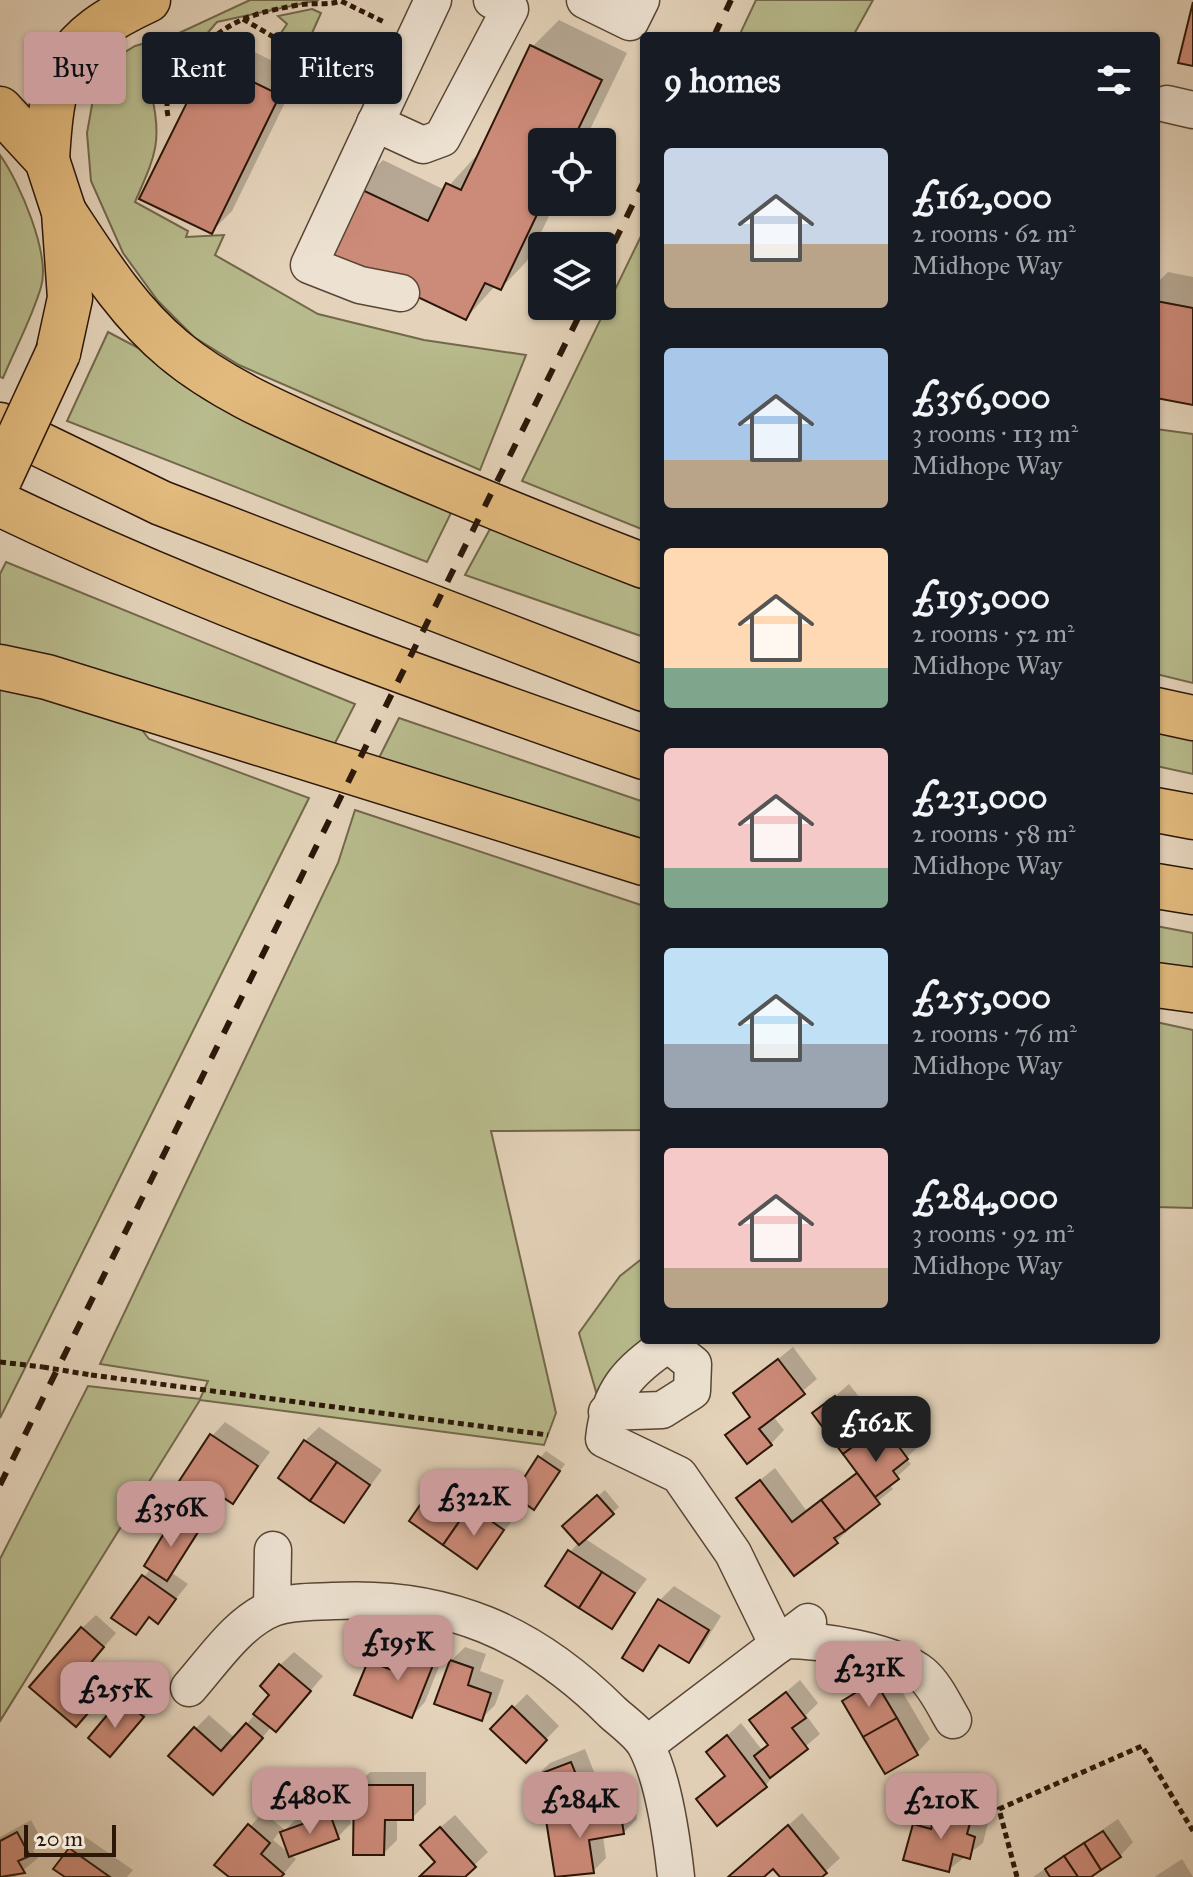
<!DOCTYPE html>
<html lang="en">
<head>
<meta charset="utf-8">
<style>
	:root { --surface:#171b24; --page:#20242c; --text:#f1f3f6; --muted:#9ea1a6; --accent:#c59692 }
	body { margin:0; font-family:"IM FELL Great Primer",serif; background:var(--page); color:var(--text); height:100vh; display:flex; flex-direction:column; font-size:30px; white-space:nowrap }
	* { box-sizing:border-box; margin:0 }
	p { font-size:26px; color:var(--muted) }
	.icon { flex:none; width:44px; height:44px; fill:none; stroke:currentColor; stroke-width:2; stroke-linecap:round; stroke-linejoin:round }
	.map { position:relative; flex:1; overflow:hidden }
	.sheet { position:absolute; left:640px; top:32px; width:520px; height:1312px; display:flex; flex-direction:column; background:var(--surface); border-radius:8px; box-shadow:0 2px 6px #0004 }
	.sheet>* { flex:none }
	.banner { position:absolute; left:24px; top:32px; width:496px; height:72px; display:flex; gap:16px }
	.tools { position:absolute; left:528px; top:128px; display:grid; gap:16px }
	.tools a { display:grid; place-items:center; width:88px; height:88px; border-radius:8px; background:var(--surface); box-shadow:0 2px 6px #0004; font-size:40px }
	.scale { position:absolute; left:24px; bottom:20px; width:92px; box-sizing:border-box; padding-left:8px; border:4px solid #2b1608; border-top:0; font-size:22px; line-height:28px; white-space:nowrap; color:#2b1608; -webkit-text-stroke:6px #ede2d2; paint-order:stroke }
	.price { position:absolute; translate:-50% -68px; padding:0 18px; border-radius:16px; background:var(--accent); color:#111; font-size:26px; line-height:52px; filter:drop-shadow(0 2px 4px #0008) }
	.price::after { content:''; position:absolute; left:50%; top:48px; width:24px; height:18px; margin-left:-12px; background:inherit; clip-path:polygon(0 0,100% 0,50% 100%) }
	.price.selected { background:#222; color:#fff }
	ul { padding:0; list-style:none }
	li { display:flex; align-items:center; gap:24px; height:200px; padding:0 24px }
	li span { display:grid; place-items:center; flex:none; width:224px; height:160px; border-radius:8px; color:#555 }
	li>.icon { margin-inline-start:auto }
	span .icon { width:96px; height:96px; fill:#fffc; stroke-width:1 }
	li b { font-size:34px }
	h2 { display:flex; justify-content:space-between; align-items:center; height:96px; padding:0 24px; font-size:34px }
	.chip { padding:0 28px; border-radius:8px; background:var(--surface); box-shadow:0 2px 6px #0004; font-size:28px; line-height:72px }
	.chip.selected { background:var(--accent); color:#111 }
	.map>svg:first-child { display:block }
	.green { fill:#b8bb8d; stroke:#72684a; stroke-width:2 }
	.shadow { fill:#0003; fill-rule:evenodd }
	.building { fill:#cc8a78; stroke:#2b1608; stroke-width:2 }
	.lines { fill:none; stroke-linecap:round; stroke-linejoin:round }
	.minor-casing { stroke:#594534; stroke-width:39 }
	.highway-casing { stroke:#2b1608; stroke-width:47 }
	.path { stroke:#2b1608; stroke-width:5; stroke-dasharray:6 4; stroke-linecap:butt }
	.minor { stroke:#ede2d2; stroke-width:36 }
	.highway { stroke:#e2ba7d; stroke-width:44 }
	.rail { stroke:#2b1608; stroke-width:6; stroke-dasharray:14 14; stroke-linecap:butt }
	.highway-bridge-casing { stroke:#2b1608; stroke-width:47; stroke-linecap:butt }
	.path-bridge { stroke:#2b1608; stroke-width:5; stroke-dasharray:6 4; stroke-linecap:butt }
	.highway-bridge { stroke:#e2ba7d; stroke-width:44 }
</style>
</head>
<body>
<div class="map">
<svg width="1193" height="1877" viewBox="0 0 1193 1877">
	<rect width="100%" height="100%" fill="#e4d3ba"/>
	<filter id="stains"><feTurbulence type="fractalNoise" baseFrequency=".0025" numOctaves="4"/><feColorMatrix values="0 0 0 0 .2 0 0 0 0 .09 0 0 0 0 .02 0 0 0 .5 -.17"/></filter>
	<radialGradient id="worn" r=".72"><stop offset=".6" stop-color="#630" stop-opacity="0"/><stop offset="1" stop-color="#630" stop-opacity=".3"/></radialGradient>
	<g class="green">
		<path d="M250,0h69l-102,22 -65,75c11,47 1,63 -17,105l53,29 -2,6 38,-2 -9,20 103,59 106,26 102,15 -46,115 -241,-105 -45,-28 -36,-36 -35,-48 -32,-72 -4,-48 8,-45 14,-26 26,-16 42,-12z"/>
		<polygon points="756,0 873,0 853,36 739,36"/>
		<polygon points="312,9 321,13 304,51 279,36 287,24 278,16"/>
		<path d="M0,155c19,26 51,100 41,132 -9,31 -26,62 -38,91l-3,-1z"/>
		<polygon points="644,230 644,530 522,481"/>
		<polygon points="108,332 451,513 427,562 67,421"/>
		<polygon points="1156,429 1193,434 1193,683 1156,674"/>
		<polygon points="490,529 644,579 644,637 465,575"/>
		<polygon points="6,562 355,704 334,745 0,652 0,574"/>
		<polygon points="0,685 132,717 149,739 309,798 0,1418"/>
		<polygon points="399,718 644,802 644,839 378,760"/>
		<polygon points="1156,726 1193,735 1193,774 1156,766"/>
		<polygon points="355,810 644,906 644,1130 491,1131 556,1413 544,1445 200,1400 0,1721 0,1559 88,1386 200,1399 208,1381 100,1364 338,863"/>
		<polygon points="1156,926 1193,933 1193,973 1156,966"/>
		<polygon points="1156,1022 1193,1030 1193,1208 1156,1207"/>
		<polygon points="644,1257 644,1340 601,1409 579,1333 620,1276"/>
	</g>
	<g class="shadow">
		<polygon points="559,20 627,53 584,142 542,142 542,202 556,202 527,261 501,288 496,285 466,318 356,187 383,160 445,190 475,157 478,159 532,47"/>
		<polygon points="230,40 299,74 232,211 211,232 210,61"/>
		<polygon points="1168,272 1193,277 1193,403 1156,396 1156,284"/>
		<polygon points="793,1347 817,1379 773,1416 784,1430 771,1444 728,1436 751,1415 735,1394"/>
		<polygon points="849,1384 892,1439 908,1427 921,1444 906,1458 911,1464 889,1484 893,1489 848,1525 850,1528 837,1541 795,1573 738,1498 775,1468 806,1510 858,1471 815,1414"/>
		<polygon points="225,1422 270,1452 233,1502 210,1486 192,1506 210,1517 172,1573 188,1584 158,1621 151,1616 135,1633 114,1617 151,1568 176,1518 189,1505 212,1436"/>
		<polygon points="319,1427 382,1470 344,1521 305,1441"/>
		<polygon points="546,1451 565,1464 534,1507 540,1458"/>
		<polygon points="451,1470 516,1516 477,1566 437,1484"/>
		<polygon points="605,1490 619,1507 584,1538 647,1579 611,1626 570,1552 579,1542 571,1520"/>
		<polygon points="674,1586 721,1616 702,1647 688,1661 662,1645 643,1668 625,1658 660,1600"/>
		<polygon points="96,1615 116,1633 92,1661 115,1681 76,1725 82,1628"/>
		<polygon points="427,1632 449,1641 425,1702 412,1716 370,1662 383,1648 408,1658 413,1646"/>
		<polygon points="465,1647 486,1654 480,1671 504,1680 495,1705 481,1719 451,1661"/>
		<polygon points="294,1652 323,1676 289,1716 272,1726 227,1779 195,1729 209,1715 235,1738 272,1694 280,1665"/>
		<polygon points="889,1669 930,1739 917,1753 844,1701 858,1688"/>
		<polygon points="800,1680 818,1703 806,1715 820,1734 778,1770 766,1785 717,1823 699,1799 727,1775 709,1752 741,1723 762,1750 769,1743 752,1721"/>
		<polygon points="145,1694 156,1703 123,1741 114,1710 128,1696 135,1703"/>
		<polygon points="527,1694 559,1726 526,1760 493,1728"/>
		<polygon points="585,1749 598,1782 584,1796 536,1776 550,1763"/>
		<polygon points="370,1772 426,1772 426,1804 412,1818 397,1818 397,1840 384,1853 356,1786"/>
		<polygon points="952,1794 984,1803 980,1821 988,1823 983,1843 948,1870 915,1825 928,1811 937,1813"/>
		<polygon points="633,1796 637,1819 623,1833 603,1836 606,1858 593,1871 557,1877 548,1821 561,1807"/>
		<path d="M344,1802l7,21 -13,14 -47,18 5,4 -15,18h-49l-15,-12 46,-53 22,18 11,-11zM281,1830l8,23 -16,-13z"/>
		<polygon points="802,1813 840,1858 826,1871 819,1877 782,1877 773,1866 760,1877 731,1877"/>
		<polygon points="455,1815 488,1852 462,1877 423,1877 437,1861 436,1831"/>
		<polygon points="1118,1819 1133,1842 1120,1856 1087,1877 1033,1877"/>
		<polygon points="31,1820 42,1840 33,1850 38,1858 15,1877 0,1877 0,1837"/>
		<polygon points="84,1836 133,1870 127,1877 68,1877 70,1849"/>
		<polygon points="1182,1859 1193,1877 1155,1877 1156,1876"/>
	</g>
	<g class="building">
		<polygon points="1193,2 1193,66 1178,63"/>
		<polygon points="530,45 602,80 572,142 542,142 543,202 501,290 485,283 466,320 323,252 354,186 428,221 446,183 461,190"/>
		<polygon points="208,60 280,95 212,234 139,199"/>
		<polygon points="1156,301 1193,308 1193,405 1156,398"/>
		<polygon points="778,1359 805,1394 759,1429 772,1445 747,1464 725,1435 750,1417 733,1393"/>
		<polygon points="835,1396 866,1437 843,1454 812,1413"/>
		<polygon points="210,1434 258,1466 233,1504 207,1487 192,1510 170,1495"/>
		<polygon points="866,1437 877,1451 893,1439 908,1459 893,1471 899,1479 875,1497 843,1454"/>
		<polygon points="304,1440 337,1462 310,1501 278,1478"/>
		<polygon points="538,1456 560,1471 534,1510 513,1495"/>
		<polygon points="337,1462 370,1485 344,1523 310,1501"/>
		<polygon points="857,1473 880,1504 845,1531 821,1500"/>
		<polygon points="760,1480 792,1522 821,1500 845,1531 834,1538 838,1543 794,1576 736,1498"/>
		<polygon points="436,1482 470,1506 443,1545 409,1521"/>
		<polygon points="597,1495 614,1514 579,1545 562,1526"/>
		<polygon points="470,1506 504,1530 477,1569 443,1545"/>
		<polygon points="174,1517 198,1532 167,1581 144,1566"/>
		<polygon points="568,1550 602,1572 579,1608 545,1586"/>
		<polygon points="602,1572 635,1593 612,1629 579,1608"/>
		<polygon points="142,1575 176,1599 158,1624 149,1617 136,1635 111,1618"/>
		<polygon points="658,1599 709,1630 689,1663 659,1645 643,1671 622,1658"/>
		<polygon points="81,1627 104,1647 80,1676 103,1696 76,1727 29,1687"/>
		<polygon points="411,1645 437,1655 412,1718 354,1695 368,1661 400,1673"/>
		<polygon points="450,1660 473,1668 468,1685 491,1693 482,1721 434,1704"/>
		<polygon points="279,1664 311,1691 276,1732 253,1714 269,1695 260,1686"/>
		<polygon points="875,1681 897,1718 863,1737 842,1701"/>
		<polygon points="786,1692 806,1718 792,1728 808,1749 770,1778 754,1756 768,1745 749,1720"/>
		<polygon points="130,1706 144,1717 110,1757 88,1738 113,1708 121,1716"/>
		<polygon points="512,1706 547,1740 526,1763 490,1729"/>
		<polygon points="897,1718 918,1755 885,1774 863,1737"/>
		<polygon points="246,1723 263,1738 213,1795 168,1756 194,1727 221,1751"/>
		<polygon points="727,1735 767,1787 717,1826 696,1799 725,1776 706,1752"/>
		<polygon points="571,1762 585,1797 548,1812 534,1776"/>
		<polygon points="354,1785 413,1785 413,1820 385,1820 384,1855 353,1855"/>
		<polygon points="937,1807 972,1816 967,1834 975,1837 970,1859 953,1854 949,1872 903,1860 913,1824 931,1829"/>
		<polygon points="620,1809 624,1834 589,1840 594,1873 555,1877 546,1820"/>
		<polygon points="330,1814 339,1839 289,1857 280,1832"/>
		<polygon points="248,1824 270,1843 261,1854 284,1874 281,1877 229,1877 214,1865"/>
		<polygon points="788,1825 827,1873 822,1877 780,1877 773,1869 764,1877 728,1877"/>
		<polygon points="440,1827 476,1867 465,1877 420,1876 435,1862 420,1845"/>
		<polygon points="1103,1831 1121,1857 1101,1870 1084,1843"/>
		<polygon points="17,1832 30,1856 18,1861 25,1873 0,1877 0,1841"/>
		<polygon points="1084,1843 1101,1870 1091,1877 1078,1877 1064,1856"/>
		<polygon points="69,1848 110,1877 65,1877 53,1869"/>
		<polygon points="1064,1856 1078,1877 1050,1877 1045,1869"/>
	</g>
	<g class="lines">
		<defs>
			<g id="minor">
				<polyline points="585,0 630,22 641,0"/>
				<polyline points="1167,104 1193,110"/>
				<polyline points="375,123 423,145 442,138 510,9 492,0"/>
				<polyline points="401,293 360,285 309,265 433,0"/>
				<path d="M607,1412l55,-2 30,-19 1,-27 -25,-20c-39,26 -59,47 -64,95l75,36 54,78 45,92"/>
				<polyline points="272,1608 273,1550"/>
				<path d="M784,1640c36,0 110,11 138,34 13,11 22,31 31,46"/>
				<path d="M189,1688c24,-27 49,-66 84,-80 18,-7 41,-6 60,-7 114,-6 200,32 279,111 11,10 28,22 34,34 18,34 26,94 30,131"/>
				<polyline points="646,1745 808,1622"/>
			</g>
			<g id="highway">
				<polyline points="0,109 47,160 64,212 70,298 58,353"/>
				<path d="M47,160c5,-91 15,-120 101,-160"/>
				<path d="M64,212c33,50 64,100 110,138 49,41 113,67 171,93 99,44 198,84 299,123"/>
				<polyline points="0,425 161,503 644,689"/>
				<path d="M0,504c208,100 426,177 644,253"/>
				<polyline points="0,667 47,677 644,863"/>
				<polyline points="1156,710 1193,718"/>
				<polyline points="1156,810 1193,817"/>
				<polyline points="1156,886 1193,892"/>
				<polyline points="1156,985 1193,990"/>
			</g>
		</defs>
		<use href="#minor" class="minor-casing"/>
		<use href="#highway" class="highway-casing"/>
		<g class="path">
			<polyline points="243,19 304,55 297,69 308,74"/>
			<path d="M168,116c-4,-18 4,-31 15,-45 36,-47 59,-56 115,-66 16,-3 28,1 43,-4l45,22"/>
			<polyline points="0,1362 43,1367"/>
			<polyline points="91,1375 548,1435"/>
			<polyline points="1017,1877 999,1809 1142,1746 1193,1831"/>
		</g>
		<use href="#minor" class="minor"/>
		<use href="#highway" class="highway"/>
		<g class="rail">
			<polyline points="714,36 731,0"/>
			<polyline points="602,268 644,181"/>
			<polyline points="0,1485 584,306"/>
		</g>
		<defs>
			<polyline id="highway-bridge" points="0,478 58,353"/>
		</defs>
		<use href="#highway-bridge" class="highway-bridge-casing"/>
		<polyline class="path-bridge" points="43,1367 91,1375"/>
		<use href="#highway-bridge" class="highway-bridge"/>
	</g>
	<rect width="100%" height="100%" filter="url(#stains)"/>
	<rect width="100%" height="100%" fill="url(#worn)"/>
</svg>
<div class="tools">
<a><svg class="icon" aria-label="locate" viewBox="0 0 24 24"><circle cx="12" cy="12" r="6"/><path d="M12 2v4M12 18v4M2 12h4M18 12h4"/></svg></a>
<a><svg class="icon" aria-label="layers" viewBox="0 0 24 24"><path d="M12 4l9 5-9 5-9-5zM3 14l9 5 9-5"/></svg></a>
</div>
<div class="scale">20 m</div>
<b class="price selected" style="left:876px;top:1464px">£162K</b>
<b class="price" style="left:474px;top:1538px">£322K</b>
<b class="price" style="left:171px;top:1549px">£356K</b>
<b class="price" style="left:398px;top:1683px">£195K</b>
<b class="price" style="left:869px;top:1709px">£231K</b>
<b class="price" style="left:115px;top:1730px">£255K</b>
<b class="price" style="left:310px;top:1836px">£480K</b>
<b class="price" style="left:580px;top:1840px">£284K</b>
<b class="price" style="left:941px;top:1841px">£210K</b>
<div class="banner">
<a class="chip selected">Buy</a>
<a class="chip">Rent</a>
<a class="chip">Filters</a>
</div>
<section class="sheet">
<h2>9 homes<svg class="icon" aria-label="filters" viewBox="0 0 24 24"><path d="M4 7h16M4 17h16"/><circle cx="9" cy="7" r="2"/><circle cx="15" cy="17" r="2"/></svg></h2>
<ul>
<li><span style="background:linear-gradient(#c9d6e8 60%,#b9a48a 0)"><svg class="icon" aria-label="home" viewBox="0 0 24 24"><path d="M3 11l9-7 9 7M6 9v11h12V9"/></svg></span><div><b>£162,000</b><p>2 rooms · 62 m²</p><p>Midhope Way</p></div></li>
<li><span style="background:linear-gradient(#a9c7e8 70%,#b9a48a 0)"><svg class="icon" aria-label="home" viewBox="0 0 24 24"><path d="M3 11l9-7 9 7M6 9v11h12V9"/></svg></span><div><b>£356,000</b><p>3 rooms · 113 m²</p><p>Midhope Way</p></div></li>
<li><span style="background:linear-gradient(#ffd9b3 75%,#7fa58c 0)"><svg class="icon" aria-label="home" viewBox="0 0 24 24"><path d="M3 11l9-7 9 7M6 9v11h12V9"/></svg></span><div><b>£195,000</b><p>2 rooms · 52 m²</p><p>Midhope Way</p></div></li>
<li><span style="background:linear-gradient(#f6c9c9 75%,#7fa58c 0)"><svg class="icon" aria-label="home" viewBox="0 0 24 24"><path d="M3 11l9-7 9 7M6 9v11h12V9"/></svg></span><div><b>£231,000</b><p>2 rooms · 58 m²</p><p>Midhope Way</p></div></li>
<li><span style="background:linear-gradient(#bfe0f5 60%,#9aa5b1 0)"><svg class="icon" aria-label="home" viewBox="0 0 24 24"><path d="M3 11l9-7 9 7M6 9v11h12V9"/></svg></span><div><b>£255,000</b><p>2 rooms · 76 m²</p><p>Midhope Way</p></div></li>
<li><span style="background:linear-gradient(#f6c9c9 75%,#b9a48a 0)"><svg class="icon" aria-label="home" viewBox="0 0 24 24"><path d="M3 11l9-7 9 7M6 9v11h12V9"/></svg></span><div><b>£284,000</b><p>3 rooms · 92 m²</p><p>Midhope Way</p></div></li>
</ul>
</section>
</div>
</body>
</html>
